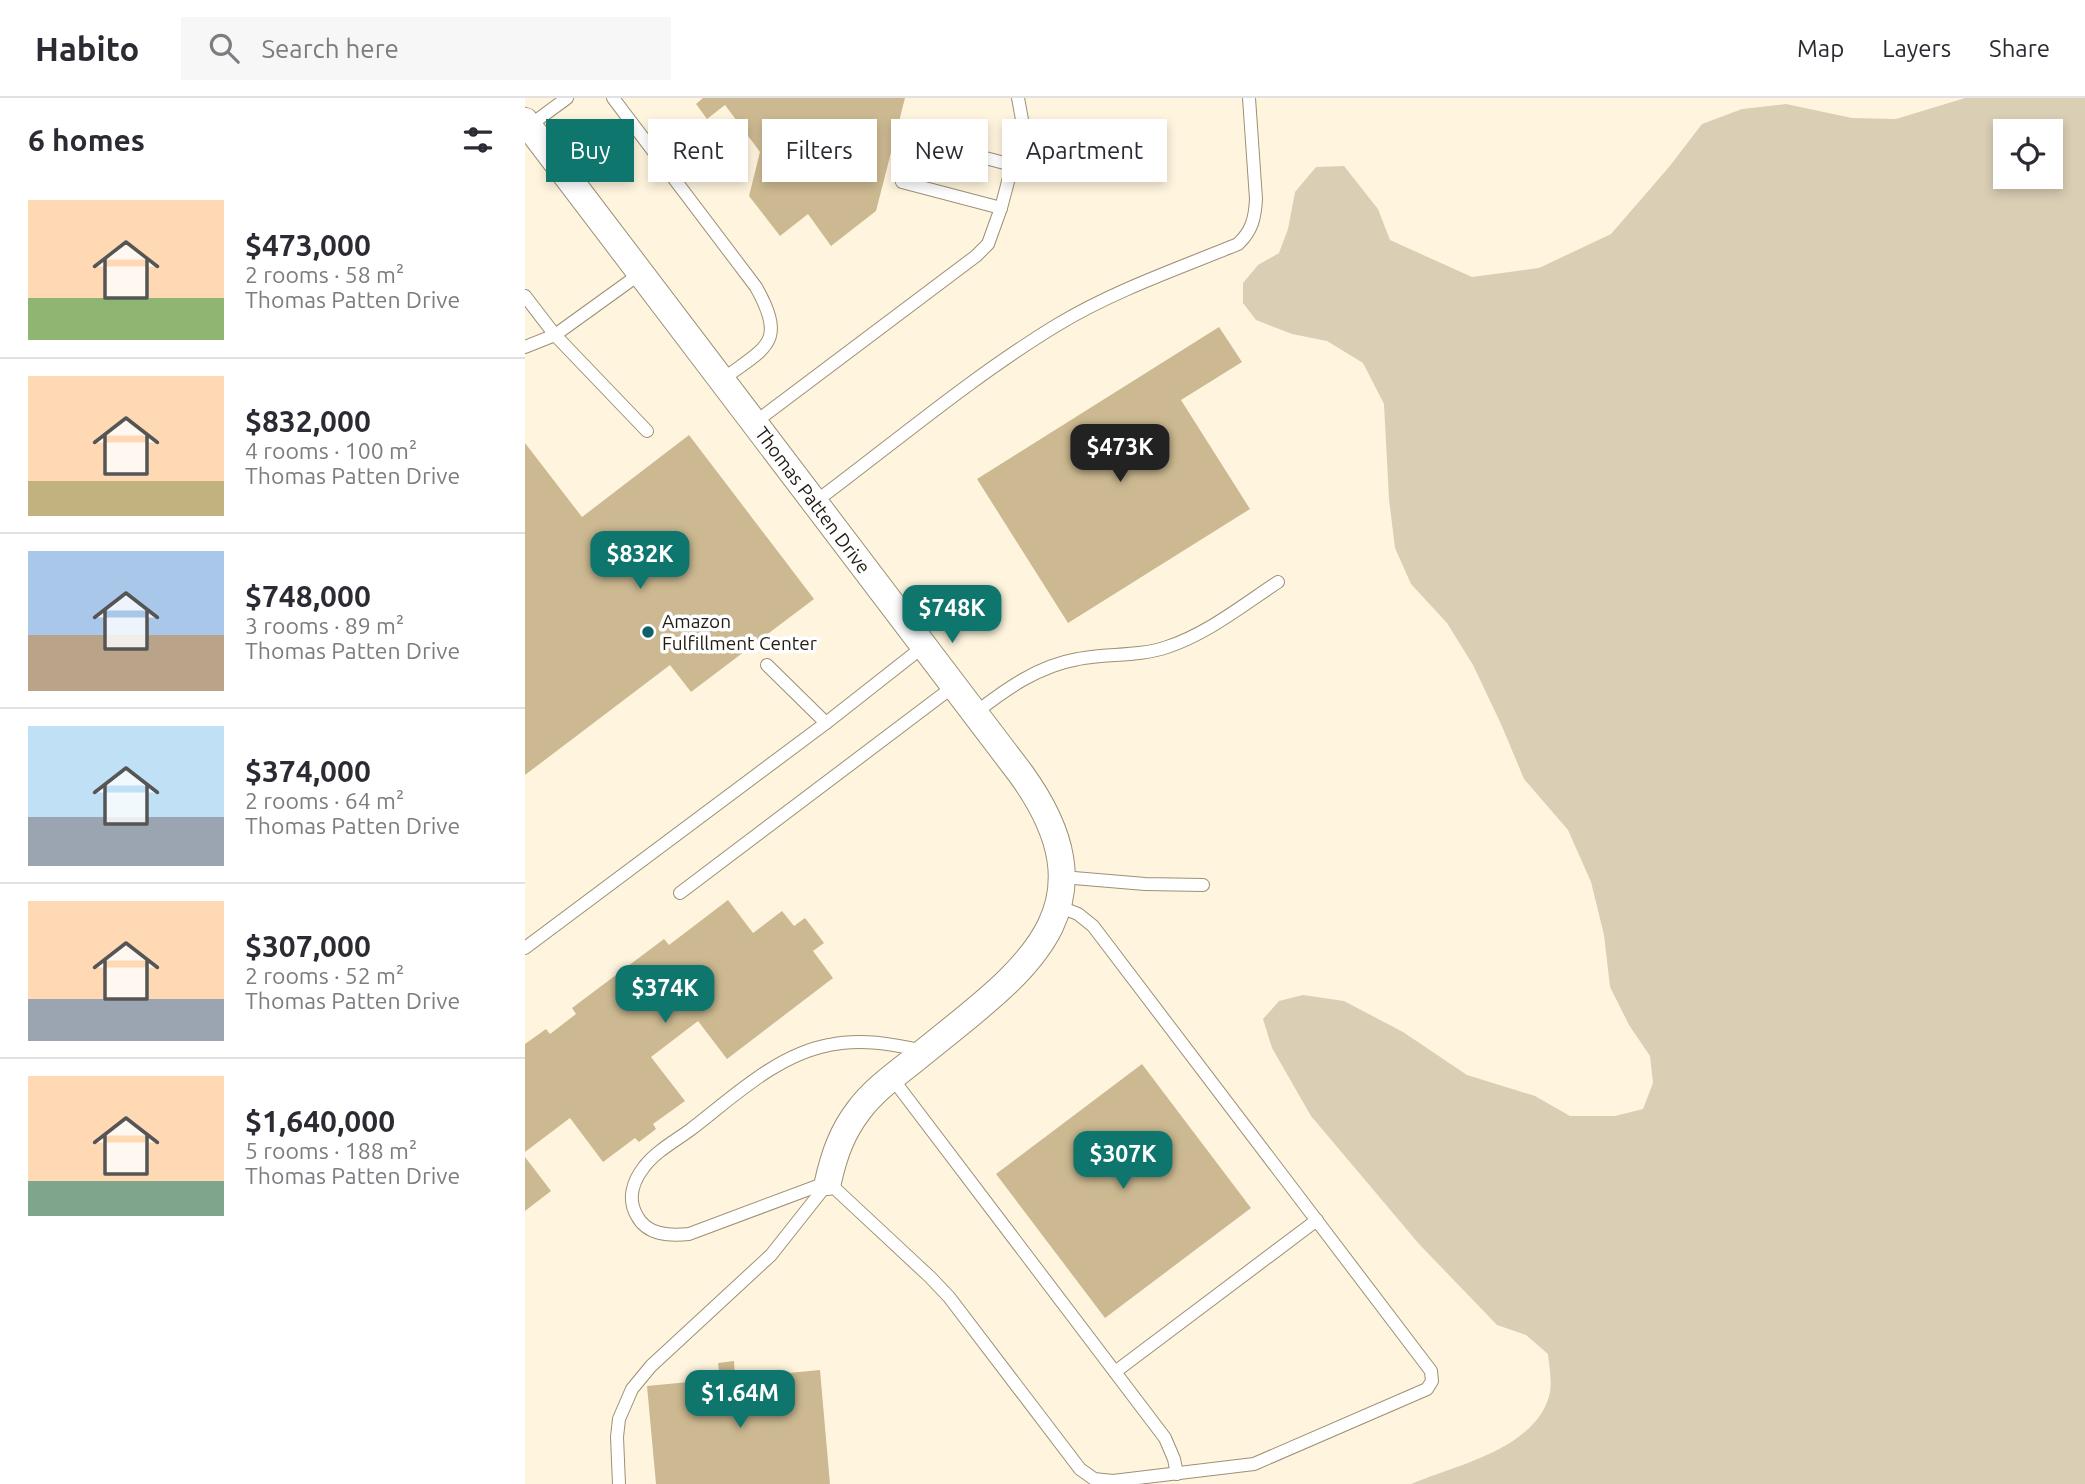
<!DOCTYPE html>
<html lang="en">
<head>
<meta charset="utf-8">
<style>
	:root { --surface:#fff; --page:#f7f7f7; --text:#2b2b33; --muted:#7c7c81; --line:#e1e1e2; --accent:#0f766e }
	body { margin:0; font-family:Ubuntu,sans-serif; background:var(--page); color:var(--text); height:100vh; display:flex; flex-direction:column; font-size:26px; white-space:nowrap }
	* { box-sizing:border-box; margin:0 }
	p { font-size:23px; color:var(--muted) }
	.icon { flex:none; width:38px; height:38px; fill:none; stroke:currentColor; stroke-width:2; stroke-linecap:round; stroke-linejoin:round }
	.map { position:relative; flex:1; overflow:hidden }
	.drawer { display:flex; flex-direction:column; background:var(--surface); width:525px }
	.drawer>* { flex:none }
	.guide { position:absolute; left:21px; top:21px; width:665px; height:63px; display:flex; gap:14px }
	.controls { position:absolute; left:1468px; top:21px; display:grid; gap:14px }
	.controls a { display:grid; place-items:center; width:70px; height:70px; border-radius:0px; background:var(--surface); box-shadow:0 4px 10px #0003; font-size:35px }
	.price { position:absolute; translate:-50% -60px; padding:0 16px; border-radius:14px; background:var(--accent); color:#fff; font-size:23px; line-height:46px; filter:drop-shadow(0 2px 4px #0008) }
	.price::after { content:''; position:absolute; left:50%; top:42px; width:21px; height:16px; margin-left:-10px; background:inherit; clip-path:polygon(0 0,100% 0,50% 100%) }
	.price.on { background:#222; color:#fff }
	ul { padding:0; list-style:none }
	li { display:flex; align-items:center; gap:21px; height:175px; padding:0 28px }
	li+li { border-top:2px solid var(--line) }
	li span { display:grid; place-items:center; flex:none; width:196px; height:140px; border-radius:0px; color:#555 }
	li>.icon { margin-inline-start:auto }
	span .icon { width:84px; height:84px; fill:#fffc; stroke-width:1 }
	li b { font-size:30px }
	h2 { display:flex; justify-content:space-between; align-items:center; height:84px; padding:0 28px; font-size:30px }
	.tag { padding:0 24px; border-radius:0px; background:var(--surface); box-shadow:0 4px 10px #0003; font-size:24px; line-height:63px }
	.tag.on { background:var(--accent); color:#fff }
	header { display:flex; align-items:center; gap:42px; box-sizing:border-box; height:98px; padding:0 35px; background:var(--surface); border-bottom:2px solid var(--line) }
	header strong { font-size:33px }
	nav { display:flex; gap:38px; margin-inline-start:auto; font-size:24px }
	.search { width:490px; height:63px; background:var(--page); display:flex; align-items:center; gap:18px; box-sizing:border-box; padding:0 24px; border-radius:0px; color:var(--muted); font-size:26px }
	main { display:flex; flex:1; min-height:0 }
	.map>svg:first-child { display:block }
	.green { fill:#daceb5; fill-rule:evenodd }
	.building { fill:#ccb991 }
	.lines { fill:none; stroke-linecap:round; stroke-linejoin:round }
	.service-casing { stroke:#9c9076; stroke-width:14 }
	.minor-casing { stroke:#9c9076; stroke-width:28 }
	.service { stroke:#fff; stroke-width:12 }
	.minor { stroke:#fff; stroke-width:26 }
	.poi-dot { fill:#11606a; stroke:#fff; stroke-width:2.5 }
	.labels { text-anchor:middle; stroke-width:7; stroke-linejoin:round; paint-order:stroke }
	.street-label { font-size:19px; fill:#221d13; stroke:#fff }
	.poi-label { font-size:19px; fill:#221d13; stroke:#fff; text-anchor:start }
</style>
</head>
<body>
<header>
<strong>Habito</strong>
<div class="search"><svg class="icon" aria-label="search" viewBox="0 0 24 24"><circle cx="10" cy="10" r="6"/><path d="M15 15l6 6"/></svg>Search here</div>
<nav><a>Map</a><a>Layers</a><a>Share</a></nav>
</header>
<main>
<section class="drawer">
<h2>6 homes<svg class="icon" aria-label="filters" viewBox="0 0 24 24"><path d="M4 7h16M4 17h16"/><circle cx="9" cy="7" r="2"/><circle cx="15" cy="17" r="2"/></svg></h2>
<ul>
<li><span style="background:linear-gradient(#ffd9b3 70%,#8fb573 0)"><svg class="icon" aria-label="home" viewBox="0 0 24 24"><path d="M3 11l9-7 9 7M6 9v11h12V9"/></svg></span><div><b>$473,000</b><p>2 rooms · 58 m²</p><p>Thomas Patten Drive</p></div></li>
<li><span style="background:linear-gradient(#ffd9b3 75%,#c2b280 0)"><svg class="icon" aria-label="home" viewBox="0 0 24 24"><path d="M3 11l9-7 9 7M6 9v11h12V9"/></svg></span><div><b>$832,000</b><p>4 rooms · 100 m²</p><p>Thomas Patten Drive</p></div></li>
<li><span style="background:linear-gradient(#a9c7e8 60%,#b9a48a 0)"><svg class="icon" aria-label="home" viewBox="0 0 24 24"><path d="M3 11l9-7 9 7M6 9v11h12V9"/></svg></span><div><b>$748,000</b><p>3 rooms · 89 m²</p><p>Thomas Patten Drive</p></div></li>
<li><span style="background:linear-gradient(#bfe0f5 65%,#9aa5b1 0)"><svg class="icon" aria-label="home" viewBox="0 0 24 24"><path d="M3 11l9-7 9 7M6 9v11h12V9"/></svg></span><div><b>$374,000</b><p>2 rooms · 64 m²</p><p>Thomas Patten Drive</p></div></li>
<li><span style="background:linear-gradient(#ffd9b3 70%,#9aa5b1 0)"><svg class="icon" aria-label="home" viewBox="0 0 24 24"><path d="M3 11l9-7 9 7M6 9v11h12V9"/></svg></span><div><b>$307,000</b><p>2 rooms · 52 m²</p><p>Thomas Patten Drive</p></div></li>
<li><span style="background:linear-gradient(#ffd9b3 75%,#7fa58c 0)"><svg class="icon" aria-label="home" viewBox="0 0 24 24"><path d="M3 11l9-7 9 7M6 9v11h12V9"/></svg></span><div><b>$1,640,000</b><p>5 rooms · 188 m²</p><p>Thomas Patten Drive</p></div></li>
</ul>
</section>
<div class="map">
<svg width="1560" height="1386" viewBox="0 0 1560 1386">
	<rect width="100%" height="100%" fill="#fff5de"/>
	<path class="green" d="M1440,0h120v1386h-674c45,-19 128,-36 139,-92 2,-12 -1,-27 -2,-38l-22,-19 -29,-10 -78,-81 -108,-128 -39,-68 -9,-29 16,-18 24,-6 41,6 59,31 64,43 68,21 35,20h45l28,-7 10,-26 -3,-27 -21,-31 -19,-38 -6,-52 -13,-53 -23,-52 -44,-51 -23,-55 -28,-59 -26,-42 -36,-39 -16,-36 -6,-49 -5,-95 -21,-41 -36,-22 -35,-7 -36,-14 -13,-17v-20l15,-18 21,-12 9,-24 7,-37 21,-25 28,-1 34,43 12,31 82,37 67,-9 72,-34 58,-67 33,-43 40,-15 44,-5 66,14 44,1zM1480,33h46v46h-46z"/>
	<g class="building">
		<polygon points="178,0 380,0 351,113 306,148 283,116 255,138 224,98 235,54 200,7 182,21 171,6"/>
		<polygon points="694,229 717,264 656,302 725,411 543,525 452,381"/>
		<polygon points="164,337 289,501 166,594 145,567 0,677 0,345 57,419"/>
		<polygon points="203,802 228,835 257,813 269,828 280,820 299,845 288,853 308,880 202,961 173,923 126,959 160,1003 128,1026 131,1031 114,1044 110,1040 78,1064 45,1020 0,1054 0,946 21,931 25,936 51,916 47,910 139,841 144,847"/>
		<polygon points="617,966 726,1110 580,1220 471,1076"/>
		<polygon points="0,1059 26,1093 0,1113"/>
		<polygon points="209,1263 210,1280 295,1272 305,1386 131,1386 122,1288 195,1281 193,1265"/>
	</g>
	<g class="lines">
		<defs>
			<g id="service">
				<path d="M88,0l143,189c32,57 9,60 -34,93"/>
				<polyline points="4,28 42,0"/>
				<polyline points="388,41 487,67"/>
				<polyline points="377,84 476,110"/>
				<polyline points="0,198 30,237 122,333"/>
				<polyline points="0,249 30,237 116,175"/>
				<polyline points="229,325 451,158 463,146 476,110 498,27 493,0"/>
				<path d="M290,404c79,-59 158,-126 242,-177 56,-34 120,-56 181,-81 14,-13 17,-26 18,-45l-7,-101"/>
				<polyline points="242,567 301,625"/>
				<path d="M450,615c31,-24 63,-47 103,-54 29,-6 60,-2 89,-12 40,-13 76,-42 111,-65"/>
				<polyline points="537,779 620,786 678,787"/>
				<polyline points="155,795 429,588"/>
				<polyline points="0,850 301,625 399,548"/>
				<polyline points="367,980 640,1340 649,1361 652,1376"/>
				<polyline points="303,1084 405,1179 424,1199 555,1371 569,1381 588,1383 729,1366 902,1291 907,1283 906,1273 568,828 553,816 533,808"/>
				<path d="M303,1084l-139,52c-20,2 -42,1 -52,-18 -10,-17 -4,-35 7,-49 11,-15 31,-26 46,-37 42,-32 86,-75 139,-85 32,-7 63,-1 95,6"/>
				<polyline points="590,1274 792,1122"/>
				<polyline points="94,1386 92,1339 94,1321 107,1291 126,1268 246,1157 303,1085"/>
			</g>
			<path id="minor" d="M0,23l496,653c101,140 -5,202 -107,286 -19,15 -40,30 -55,50 -17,22 -25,45 -31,72"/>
		</defs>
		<use href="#service" class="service-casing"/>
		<use href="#minor" class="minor-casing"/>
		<use href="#service" class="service"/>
		<use href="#minor" class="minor"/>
	</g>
	<circle class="poi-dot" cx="123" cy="534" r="7"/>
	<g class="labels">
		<g class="street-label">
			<text transform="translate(288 402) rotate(53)" y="7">Thomas Patten Drive</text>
		</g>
		<g class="poi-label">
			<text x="137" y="530">Amazon<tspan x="137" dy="22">Fulfillment Center</tspan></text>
		</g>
	</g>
</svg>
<div class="controls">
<a><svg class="icon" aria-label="locate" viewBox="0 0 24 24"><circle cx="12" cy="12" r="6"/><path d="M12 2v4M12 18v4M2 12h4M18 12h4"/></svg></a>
</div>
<b class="price on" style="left:595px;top:386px">$473K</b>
<b class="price" style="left:115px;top:493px">$832K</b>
<b class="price" style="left:427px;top:547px">$748K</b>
<b class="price" style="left:140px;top:927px">$374K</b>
<b class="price" style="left:598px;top:1093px">$307K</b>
<b class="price" style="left:215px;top:1332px">$1.64M</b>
<div class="guide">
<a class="tag on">Buy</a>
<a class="tag">Rent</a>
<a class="tag">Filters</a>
<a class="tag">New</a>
<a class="tag">Apartment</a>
</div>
</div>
</main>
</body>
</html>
